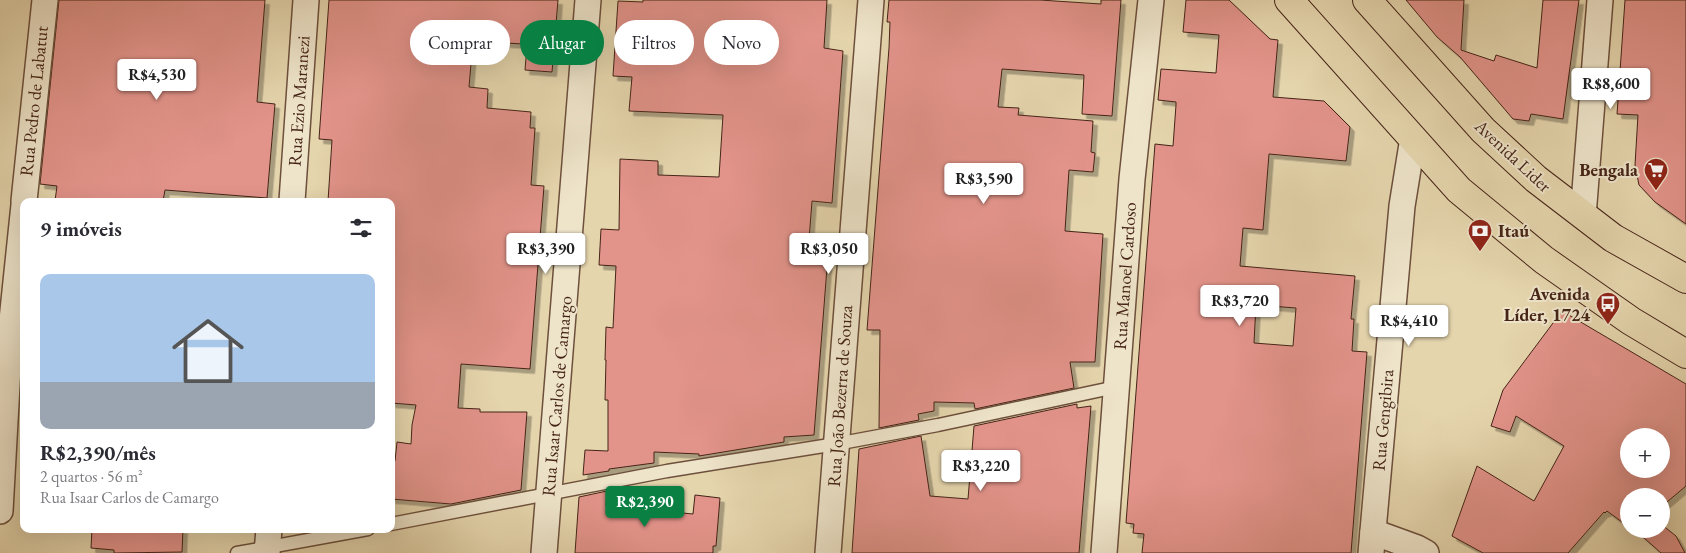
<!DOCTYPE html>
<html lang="pt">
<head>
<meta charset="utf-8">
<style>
	:root { --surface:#fff; --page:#f2f2f3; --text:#2b2b33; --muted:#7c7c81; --line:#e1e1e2; --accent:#0b8043 }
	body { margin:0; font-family:"EB Garamond",serif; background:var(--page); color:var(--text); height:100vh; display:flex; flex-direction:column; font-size:19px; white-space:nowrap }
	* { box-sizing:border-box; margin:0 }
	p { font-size:16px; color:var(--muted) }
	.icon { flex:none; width:28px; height:28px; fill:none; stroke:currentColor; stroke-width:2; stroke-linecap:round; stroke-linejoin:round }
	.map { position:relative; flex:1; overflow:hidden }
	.drawer { position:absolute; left:20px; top:198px; width:375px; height:335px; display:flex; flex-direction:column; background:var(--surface); border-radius:10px; box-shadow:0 5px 20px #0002 }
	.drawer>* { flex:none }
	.banner { position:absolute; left:410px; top:20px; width:475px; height:45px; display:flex; gap:10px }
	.buttons { position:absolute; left:1620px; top:428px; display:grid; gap:10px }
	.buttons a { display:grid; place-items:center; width:50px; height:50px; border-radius:50%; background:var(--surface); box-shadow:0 5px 20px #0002; font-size:25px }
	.price { position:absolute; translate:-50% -42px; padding:0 11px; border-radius:5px; background:#fff; color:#222; font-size:16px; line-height:32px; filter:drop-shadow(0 1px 2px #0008) }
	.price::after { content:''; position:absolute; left:50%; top:30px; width:15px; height:11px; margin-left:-8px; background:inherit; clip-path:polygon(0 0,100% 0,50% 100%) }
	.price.current { background:var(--accent); color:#fff }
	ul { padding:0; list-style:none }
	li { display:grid; align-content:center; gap:10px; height:265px; padding:0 20px }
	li+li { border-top:1px solid var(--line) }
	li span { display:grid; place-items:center; height:155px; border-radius:10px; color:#555 }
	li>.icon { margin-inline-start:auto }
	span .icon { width:90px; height:90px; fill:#fffc; stroke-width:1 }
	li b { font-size:21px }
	h2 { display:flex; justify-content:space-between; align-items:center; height:60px; padding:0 20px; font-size:21px }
	.pill { padding:0 18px; border-radius:22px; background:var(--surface); box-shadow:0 5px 20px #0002; font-size:18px; line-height:45px }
	.pill.current { background:var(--accent); color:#fff }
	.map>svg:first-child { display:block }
	.building { fill:#e2938a; stroke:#452417; fill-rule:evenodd; filter:url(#shadow) }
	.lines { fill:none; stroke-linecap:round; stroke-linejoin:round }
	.lane-casing { stroke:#6d503c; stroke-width:15 }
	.street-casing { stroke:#6d503c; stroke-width:28 }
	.primary-casing { stroke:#452417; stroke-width:30 }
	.lane { stroke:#eee4ca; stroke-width:12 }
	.street { stroke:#eee4ca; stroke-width:25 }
	.primary { stroke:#e5d5ad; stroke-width:28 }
	.labels { text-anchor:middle; stroke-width:4; stroke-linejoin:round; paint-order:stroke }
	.street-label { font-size:18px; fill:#452417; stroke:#eee4ca }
	.poi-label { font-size:18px; font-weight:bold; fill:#452417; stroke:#eee4ca; text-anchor:end }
</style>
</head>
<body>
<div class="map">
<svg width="1686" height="553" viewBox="0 0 1686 553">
	<defs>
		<filter id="shadow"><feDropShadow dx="4.5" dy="4.5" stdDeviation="0" flood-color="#0004"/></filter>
	</defs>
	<rect width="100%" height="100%" fill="#e5d5ad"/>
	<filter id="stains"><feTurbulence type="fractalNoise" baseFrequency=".004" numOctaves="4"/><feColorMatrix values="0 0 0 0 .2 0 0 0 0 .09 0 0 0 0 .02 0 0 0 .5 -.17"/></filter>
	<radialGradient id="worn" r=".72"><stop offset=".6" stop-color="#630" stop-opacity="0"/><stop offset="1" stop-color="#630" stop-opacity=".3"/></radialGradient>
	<g class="building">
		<polygon points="59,0 265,0 257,102 275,104 267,198 165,190 163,201 55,201 57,186 40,184"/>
		<polygon points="329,0 558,0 552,72 525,70 527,46 523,44 473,41 469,87 488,89 487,108 531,112 530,128 535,128 531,185 544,186 530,369 461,364 458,408 480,409 480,412 527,412 521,490 451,504 391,499 391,461 395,461 397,442 411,444 412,425 416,405 391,403 391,201 328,201 332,140 319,139"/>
		<polygon points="643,0 827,0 824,48 843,51 832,203 812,201 809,240 829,242 814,435 784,437 784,442 699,456 699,454 654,452 654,463 609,469 609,471 583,475 585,450 608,451 608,400 605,400 606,360 605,360 606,327 613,328 616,266 599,265 601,229 619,230 620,159 658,161 658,175 719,177 723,115 629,111 632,77 613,76 618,1 643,2"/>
		<polygon points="889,0 1040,0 1101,4 1101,0 1121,0 1112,116 1082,114 1084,75 1002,69 998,107 1019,108 1018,115 1093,121 1091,152 1095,153 1093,172 1069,170 1065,231 1103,234 1095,362 1070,362 1074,388 975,409 974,403 934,402 934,411 918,414 919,420 879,428 880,330 867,330 889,48 890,22 887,22"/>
		<path d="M1186,0h43l41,39 8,1 -5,57 51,4 26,26 -4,34 -77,-7 -6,76 -20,-2 -3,38 115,10 -4,43h3l-2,32 15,1 -16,201h-209l2,-19 -11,-1 1,-9 -8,-1 29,-379 18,2 3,-41v-3l-18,-2 3,-31 55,4 3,-38 -36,-3zM1256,305l40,3 -3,38 -39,-3z"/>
		<polygon points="1406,0 1464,0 1461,50 1494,61 1496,55 1537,68 1543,0 1579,0 1563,119 1531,114 1529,121 1513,119 1460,57 1437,37"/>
		<polygon points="1625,0 1686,0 1686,224 1655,202 1639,185 1635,165 1638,115 1617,114"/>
		<path d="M1562,311l124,73v102l-25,21v-11h-32v28l-6,-4 -1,2 -15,-11 -2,2 -1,-1 -36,41h-85l-31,-17 25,-70 57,35 30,-55 -48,-30 -6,16 -19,-6 12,-36zM1629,436h32v33h-32z"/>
		<polygon points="1077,404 1077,408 1091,406 1079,553 852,553 859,449 921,436 930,496 968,499 974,426"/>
		<polygon points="607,491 606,506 693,514 695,495 720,498 716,546 713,546 713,553 575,553 579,497"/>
		<polygon points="1661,524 1676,536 1685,553 1661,553 1634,529 1661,529"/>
		<polygon points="92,529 183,529 182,552 114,553 114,550 91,548"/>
	</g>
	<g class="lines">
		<defs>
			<g id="lane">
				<polyline points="391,524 667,471 836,444 938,425 1116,387"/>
				<polyline points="237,553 368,529"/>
			</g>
			<g id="street">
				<polyline points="24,201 45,0"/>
				<polyline points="292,201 306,0"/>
				<polyline points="1583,216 1600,0"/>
				<polyline points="0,511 9,349 24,205"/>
				<polyline points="1373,532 1417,548 1426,553"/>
				<polyline points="267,553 269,529"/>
				<polyline points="544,553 588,0"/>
				<polyline points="828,553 871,0"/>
				<polyline points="1104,553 1132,179 1151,0"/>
				<polyline points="1371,553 1402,206 1413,138"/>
			</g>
			<g id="primary">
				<polyline points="1289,0 1459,190 1544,260 1631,321 1686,354"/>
				<polyline points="1367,0 1483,130 1536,179 1613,238 1686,279"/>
			</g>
		</defs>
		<use href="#lane" class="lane-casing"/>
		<use href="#street" class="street-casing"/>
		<use href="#primary" class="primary-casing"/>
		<use href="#lane" class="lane"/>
		<use href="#street" class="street"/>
		<use href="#primary" class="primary"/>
	</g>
	<defs>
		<symbol id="supermarket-pin" viewBox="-11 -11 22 30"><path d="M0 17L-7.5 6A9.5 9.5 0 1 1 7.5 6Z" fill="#8f2418" stroke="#eee4ca"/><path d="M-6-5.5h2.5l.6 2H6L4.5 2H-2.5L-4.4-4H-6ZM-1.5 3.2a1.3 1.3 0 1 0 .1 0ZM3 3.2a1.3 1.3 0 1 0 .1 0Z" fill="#fff"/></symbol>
		<symbol id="bank-pin" viewBox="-11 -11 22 30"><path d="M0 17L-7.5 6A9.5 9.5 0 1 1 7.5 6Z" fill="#8f2418" stroke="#eee4ca"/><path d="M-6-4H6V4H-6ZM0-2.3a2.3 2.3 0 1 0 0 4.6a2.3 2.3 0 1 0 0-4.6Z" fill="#fff"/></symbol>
		<symbol id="bus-pin" viewBox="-11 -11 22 30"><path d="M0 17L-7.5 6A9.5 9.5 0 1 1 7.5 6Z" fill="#8f2418" stroke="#eee4ca"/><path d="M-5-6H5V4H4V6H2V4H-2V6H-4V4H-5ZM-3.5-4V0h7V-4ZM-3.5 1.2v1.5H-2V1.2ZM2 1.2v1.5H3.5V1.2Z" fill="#fff"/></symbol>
	</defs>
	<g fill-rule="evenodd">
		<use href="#supermarket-pin" x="1642" y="156" width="28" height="38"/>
		<use href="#bank-pin" x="1466" y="217" width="28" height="38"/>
		<use href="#bus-pin" x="1594" y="290" width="28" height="38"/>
	</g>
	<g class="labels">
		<g class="street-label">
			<text transform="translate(34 101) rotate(-84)" y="6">Rua Pedro de Labatut</text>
			<text transform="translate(299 101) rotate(-86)" y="6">Rua Ezio Maranezi</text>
			<text transform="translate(1513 156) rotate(43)" y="6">Avenida Lider</text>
			<text transform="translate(1125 276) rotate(-86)" y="6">Rua Manoel Cardoso</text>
			<text transform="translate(557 396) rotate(-85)" y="6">Rua Isaar Carlos de Camargo</text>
			<text transform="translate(840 396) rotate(-86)" y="6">Rua João Bezerra de Souza</text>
			<text transform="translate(1383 420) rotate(-85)" y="6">Rua Gengibira</text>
		</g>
		<g class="poi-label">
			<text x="1638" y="176">Bengala</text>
			<text x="1498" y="237" text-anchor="start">Itaú</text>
			<text x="1590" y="300">Avenida<tspan x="1590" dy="21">Líder, 1724</tspan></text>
		</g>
	</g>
	<rect width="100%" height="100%" filter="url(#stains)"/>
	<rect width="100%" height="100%" fill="url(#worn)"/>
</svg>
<div class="buttons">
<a>+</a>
<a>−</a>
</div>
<b class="price" style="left:157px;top:101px">R$4,530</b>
<b class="price" style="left:1611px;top:110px">R$8,600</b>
<b class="price" style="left:984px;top:205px">R$3,590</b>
<b class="price" style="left:546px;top:275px">R$3,390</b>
<b class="price" style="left:829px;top:275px">R$3,050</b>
<b class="price" style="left:1240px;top:327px">R$3,720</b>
<b class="price" style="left:1409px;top:347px">R$4,410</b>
<b class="price" style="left:981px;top:492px">R$3,220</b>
<b class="price current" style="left:645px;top:528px">R$2,390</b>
<div class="banner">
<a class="pill">Comprar</a>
<a class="pill current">Alugar</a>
<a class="pill">Filtros</a>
<a class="pill">Novo</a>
</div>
<section class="drawer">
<h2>9 imóveis<svg class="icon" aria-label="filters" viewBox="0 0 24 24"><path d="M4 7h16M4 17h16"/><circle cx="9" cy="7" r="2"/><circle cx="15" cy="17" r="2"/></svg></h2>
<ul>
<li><span style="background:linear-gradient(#a9c7e8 70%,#9aa5b1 0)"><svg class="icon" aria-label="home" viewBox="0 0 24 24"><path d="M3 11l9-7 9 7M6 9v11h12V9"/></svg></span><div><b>R$2,390/mês</b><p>2 quartos · 56 m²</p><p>Rua Isaar Carlos de Camargo</p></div></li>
</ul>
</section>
</div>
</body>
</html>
